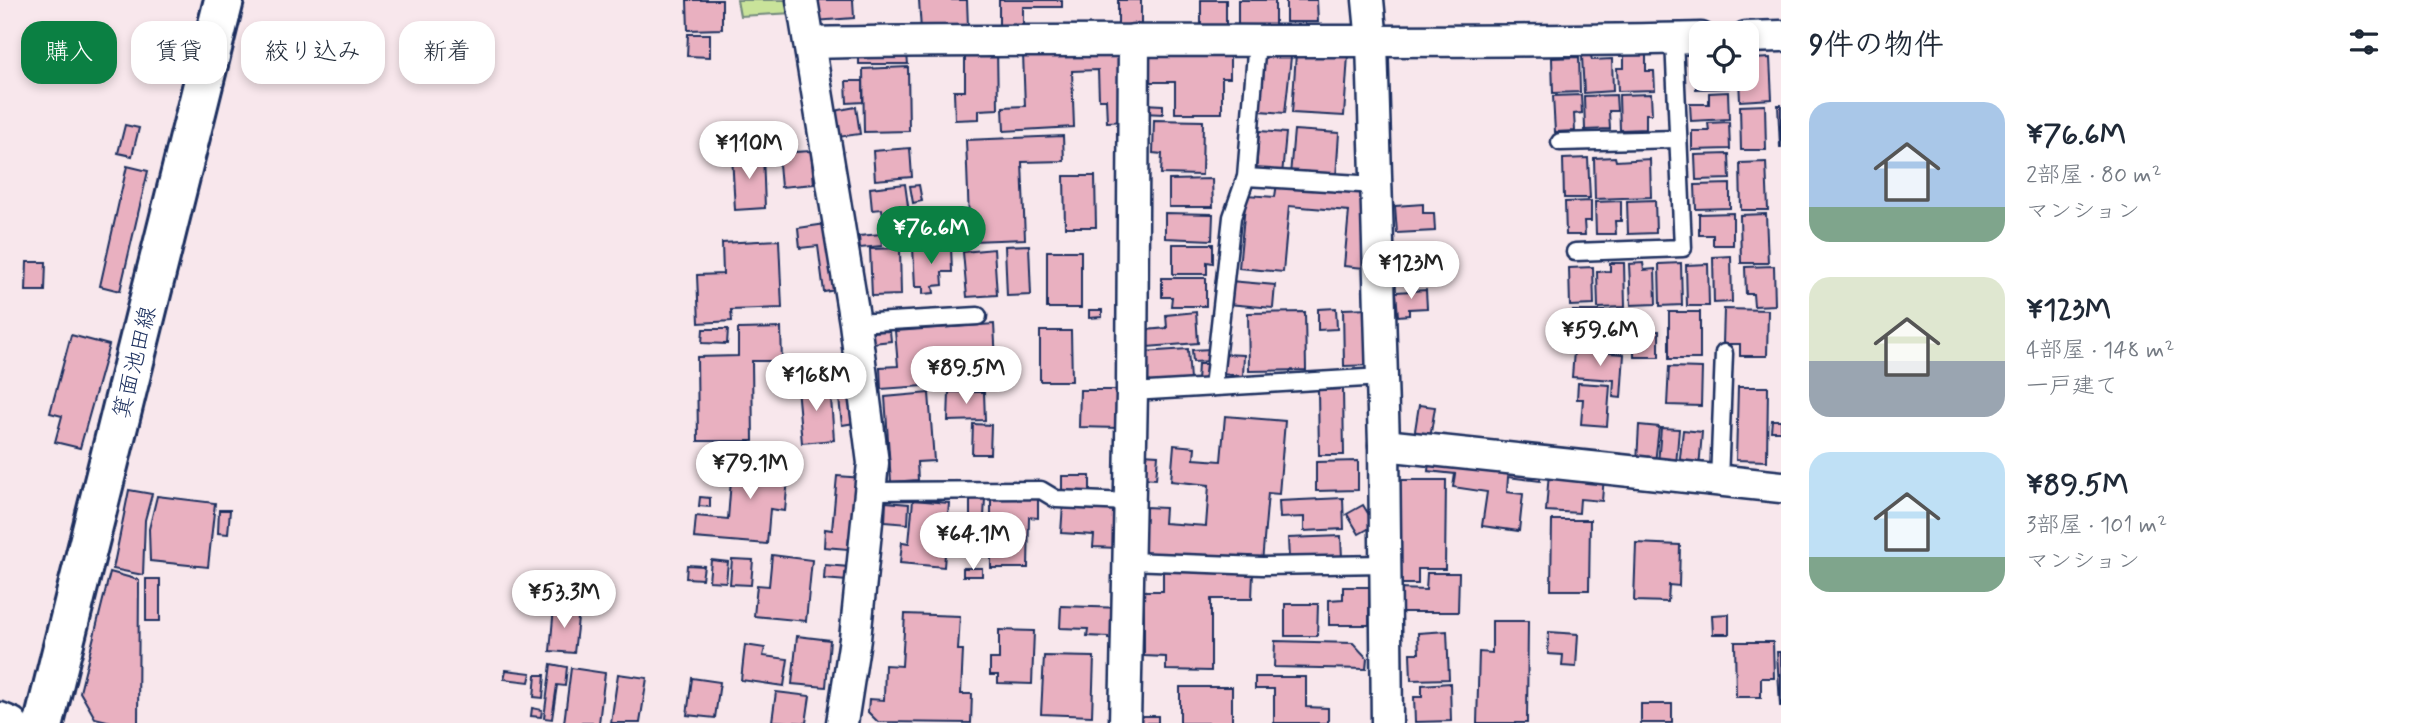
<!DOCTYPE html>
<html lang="ja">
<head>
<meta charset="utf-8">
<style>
	:root { --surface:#fff; --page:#f2f2f3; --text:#1f2937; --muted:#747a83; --accent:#0b8043 }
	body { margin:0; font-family:Mynerve,"Klee One",sans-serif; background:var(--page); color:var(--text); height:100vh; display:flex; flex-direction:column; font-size:26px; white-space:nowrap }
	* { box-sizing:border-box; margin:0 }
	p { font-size:23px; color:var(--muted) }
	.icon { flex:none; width:38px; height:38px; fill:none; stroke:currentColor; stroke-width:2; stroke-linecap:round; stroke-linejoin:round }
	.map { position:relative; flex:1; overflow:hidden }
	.details { display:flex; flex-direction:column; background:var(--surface); width:630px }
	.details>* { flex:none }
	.hud { position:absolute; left:21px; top:21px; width:665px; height:63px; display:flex; gap:14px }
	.fabs { position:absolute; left:1689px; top:21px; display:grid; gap:14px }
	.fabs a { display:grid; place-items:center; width:70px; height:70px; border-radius:14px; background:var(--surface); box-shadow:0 4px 10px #0003; font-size:35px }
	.price { position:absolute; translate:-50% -60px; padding:0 16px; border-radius:24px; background:#fff; color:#222; font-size:23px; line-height:46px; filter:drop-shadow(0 2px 4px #0008) }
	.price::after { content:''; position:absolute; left:50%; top:42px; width:21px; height:16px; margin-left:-10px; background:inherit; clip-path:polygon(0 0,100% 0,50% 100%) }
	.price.selected { background:var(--accent); color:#fff }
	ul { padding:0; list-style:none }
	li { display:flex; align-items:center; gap:21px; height:175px; padding:0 28px }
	li span { display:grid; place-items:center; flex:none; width:196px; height:140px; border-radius:21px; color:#555 }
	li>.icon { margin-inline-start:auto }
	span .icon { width:84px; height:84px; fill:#fffc; stroke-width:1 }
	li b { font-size:30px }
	h2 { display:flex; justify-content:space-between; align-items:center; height:84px; padding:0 28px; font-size:30px }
	.chip { padding:0 24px; border-radius:21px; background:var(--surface); box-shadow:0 4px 10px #0003; font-size:24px; line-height:63px }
	.chip.selected { background:var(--accent); color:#fff }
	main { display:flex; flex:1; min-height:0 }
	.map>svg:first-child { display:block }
	.green { fill:#c9e39a; stroke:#72897c; stroke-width:2 }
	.building { fill:#e9b0c0; stroke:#1b2f5e; stroke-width:2 }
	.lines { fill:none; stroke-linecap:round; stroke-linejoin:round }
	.service-casing { stroke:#1b2f5e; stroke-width:21 }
	.minor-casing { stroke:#1b2f5e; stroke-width:35 }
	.primary-casing { stroke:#1b2f5e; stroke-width:44 }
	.service { stroke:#fff; stroke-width:16 }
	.minor { stroke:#fff; stroke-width:30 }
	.primary { stroke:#fff; stroke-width:38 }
	.labels { text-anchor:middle; stroke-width:6; stroke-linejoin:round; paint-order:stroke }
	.street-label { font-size:23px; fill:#1b2f5e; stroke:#fff }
</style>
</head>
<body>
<main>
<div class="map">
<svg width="1781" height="723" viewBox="0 0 1781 723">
	<rect width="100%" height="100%" fill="#f8e7ec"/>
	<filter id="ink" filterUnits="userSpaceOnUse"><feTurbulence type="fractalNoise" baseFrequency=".0143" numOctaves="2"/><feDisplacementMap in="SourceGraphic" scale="14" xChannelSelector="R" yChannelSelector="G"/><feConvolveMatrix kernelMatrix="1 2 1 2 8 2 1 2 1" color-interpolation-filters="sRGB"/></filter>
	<g filter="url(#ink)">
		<polygon class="green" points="737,0 791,0 793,13 740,16"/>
		<g class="building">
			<polygon points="687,0 722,0 722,29 688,30"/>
			<polygon points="813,0 853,0 854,18 815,21"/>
			<polygon points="919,0 967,0 968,27 921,30"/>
			<polygon points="999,0 1062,0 1062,7 1023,7 1023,27 999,27"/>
			<polygon points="1118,0 1141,0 1141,28 1118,27"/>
			<polygon points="1201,0 1226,0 1226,25 1201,26"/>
			<rect x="1238" y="0" width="37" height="30"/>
			<polygon points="1286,0 1317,0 1318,22 1286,22"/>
			<polygon points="688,34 710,34 710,57 687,56"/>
			<polygon points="997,48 998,109 979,110 979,119 955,120 954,91 965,91 965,49"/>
			<polygon points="1127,50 1130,121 1107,122 1106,99 1099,99 1098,70 1072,71 1074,127 1004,131 1003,107 1025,106 1023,54"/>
			<polygon points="1149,51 1230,51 1230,78 1222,78 1222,113 1175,113 1175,82 1148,82"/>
			<polygon points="1296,53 1348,55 1344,116 1292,113"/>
			<polygon points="1265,54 1291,57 1285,113 1260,111"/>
			<polygon points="1624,54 1646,54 1646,71 1654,71 1655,90 1618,91 1617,68 1624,68"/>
			<polygon points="859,55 907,55 908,64 859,64"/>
			<polygon points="1582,56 1591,56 1592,60 1612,59 1613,91 1584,93"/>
			<polygon points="1696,56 1701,56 1701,79 1729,79 1729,88 1696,89"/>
			<polygon points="1579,57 1580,92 1553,93 1552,58"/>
			<polygon points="1770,58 1772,99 1740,101 1739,79 1746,79 1746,67 1753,66 1753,59"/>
			<polygon points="908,67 909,131 864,132 863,69"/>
			<polygon points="846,81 863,81 863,102 847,103"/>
			<polygon points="1728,92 1729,119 1691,121 1690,104 1709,104 1709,93"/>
			<polygon points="1651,94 1652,114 1646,114 1646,129 1620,130 1619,95"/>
			<polygon points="1581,95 1582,113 1574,114 1575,131 1555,132 1553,96"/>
			<polygon points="1616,95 1617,111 1609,111 1610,129 1585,130 1584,96"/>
			<polygon points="1143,104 1163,105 1163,114 1143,113"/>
			<polygon points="1765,105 1766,150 1741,150 1740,106"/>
			<polygon points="1778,105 1781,105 1781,147 1780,147"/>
			<polygon points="856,107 860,134 838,137 834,111"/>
			<polygon points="1154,120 1203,121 1202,175 1161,174 1162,154 1153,153"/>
			<polygon points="1729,122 1730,149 1692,150 1692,131 1709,131 1708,123"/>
			<polygon points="125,125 139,128 132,156 118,153"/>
			<polygon points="1294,130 1339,133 1336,178 1290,175"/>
			<polygon points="1259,131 1286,133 1282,175 1256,173"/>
			<polygon points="1063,136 1064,161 1022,162 1025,239 945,242 944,221 969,220 966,140"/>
			<polygon points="910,148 912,177 875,180 873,151"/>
			<polygon points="811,151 814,184 781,187 778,153"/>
			<polygon points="763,153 765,208 735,210 732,155"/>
			<polygon points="1729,154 1730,179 1696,180 1695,155"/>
			<polygon points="1615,157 1616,161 1650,159 1651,197 1595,199 1594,158"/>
			<polygon points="1588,158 1590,198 1564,198 1563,159"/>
			<polygon points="1766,162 1768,210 1741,210 1740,163"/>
			<polygon points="127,166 148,171 120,291 100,286"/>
			<polygon points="1064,176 1095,176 1096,227 1065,227"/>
			<polygon points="1212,179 1213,207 1169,207 1169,180"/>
			<polygon points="1277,183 1371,191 1364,268 1344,266 1349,211 1289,206 1283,272 1239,268 1246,195 1275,197"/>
			<polygon points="905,184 909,213 883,216 882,209 872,210 870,188"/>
			<polygon points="1730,184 1730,208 1696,209 1695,185"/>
			<polygon points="919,185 922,201 913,203 910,186"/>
			<polygon points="1655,200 1656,233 1628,234 1627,201"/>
			<polygon points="1591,201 1591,221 1584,221 1585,235 1566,235 1565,202"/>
			<polygon points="1621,201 1621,221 1615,221 1616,234 1596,234 1595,202"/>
			<polygon points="1423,204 1423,213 1434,213 1435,231 1397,233 1395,206"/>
			<polygon points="1165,213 1213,214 1212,240 1165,238"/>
			<polygon points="1733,213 1733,245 1713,245 1713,235 1699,235 1699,214"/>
			<polygon points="1766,214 1768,263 1741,263 1740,215"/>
			<polygon points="833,223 842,289 824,292 818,246 800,248 798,228"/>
			<polygon points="881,234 882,246 860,248 859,236"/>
			<polygon points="779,240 782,308 731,310 732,321 699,323 697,275 723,274 722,243"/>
			<polygon points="1173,244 1213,244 1213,263 1207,262 1207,274 1173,274"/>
			<polygon points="1029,245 1031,295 1007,296 1005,246"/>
			<polygon points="951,246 952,272 942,272 943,285 933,286 934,293 923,294 923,287 915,287 913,247"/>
			<polygon points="900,248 901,295 872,296 870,249"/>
			<polygon points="994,249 997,295 967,297 963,252"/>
			<rect x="1047" y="251" width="34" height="57"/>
			<polygon points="1731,256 1732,302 1714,303 1713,257"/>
			<polygon points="27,262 46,262 45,291 26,291"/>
			<polygon points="1610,263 1624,263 1625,307 1598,308 1597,272 1610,271"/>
			<polygon points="1643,263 1644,270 1655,269 1656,304 1631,305 1629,264"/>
			<polygon points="1681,263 1682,305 1660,306 1659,264"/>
			<polygon points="1708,264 1709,306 1687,306 1686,265"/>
			<polygon points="1774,266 1775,305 1754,306 1753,294 1746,294 1745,267"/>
			<polygon points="1593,267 1594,305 1570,306 1569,268"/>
			<polygon points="1162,278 1206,278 1206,306 1171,306 1172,297 1162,297"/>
			<polygon points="1230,281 1275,285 1273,308 1228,304"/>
			<polygon points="1426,290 1427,308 1409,309 1409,315 1398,316 1396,292"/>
			<polygon points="1336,308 1337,329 1318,330 1318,309"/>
			<polygon points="1371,308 1373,365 1344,366 1343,309"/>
			<polygon points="1724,309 1768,310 1767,356 1740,356 1740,344 1723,344"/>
			<polygon points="1089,310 1102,310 1102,317 1089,318"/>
			<polygon points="1573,311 1636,311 1636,331 1659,331 1659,357 1634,357 1634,348 1572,348"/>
			<polygon points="1196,312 1198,343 1147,347 1146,330 1167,328 1166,315"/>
			<polygon points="1305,312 1306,370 1249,371 1248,313"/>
			<rect x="1669" y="312" width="31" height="47"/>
			<polygon points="994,324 997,381 881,389 880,367 898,366 895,331"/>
			<polygon points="781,328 782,361 752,361 753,441 698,441 697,357 738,356 738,329"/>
			<polygon points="703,329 728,329 727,344 702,343"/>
			<polygon points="890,331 891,341 873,343 871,332"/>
			<polygon points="1040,331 1071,331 1072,381 1040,381"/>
			<polygon points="71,335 109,345 80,448 55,442 62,416 50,413"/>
			<polygon points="1188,349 1190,381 1146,384 1143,352"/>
			<polygon points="1211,349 1212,361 1193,362 1192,350"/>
			<polygon points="1574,351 1624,354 1621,398 1613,397 1614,380 1572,377"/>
			<polygon points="1223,354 1244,355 1243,376 1221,374"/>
			<polygon points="854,362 861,422 842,425 835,364"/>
			<polygon points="1198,364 1208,364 1206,382 1197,382"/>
			<polygon points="1669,367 1702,368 1701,406 1667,405"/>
			<polygon points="1578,383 1610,385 1607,426 1581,424 1583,399 1577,399"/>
			<polygon points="830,384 834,440 802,443 797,387"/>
			<polygon points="1738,387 1768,387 1767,461 1736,460"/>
			<polygon points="1343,389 1344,455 1319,455 1318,390"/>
			<polygon points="1080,390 1118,390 1118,428 1079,427"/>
			<polygon points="949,392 984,392 985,420 948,421"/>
			<polygon points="929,393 934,461 917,462 918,480 891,482 885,397"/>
			<polygon points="1419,405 1435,407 1430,439 1414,437"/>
			<polygon points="1225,416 1285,421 1279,494 1268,493 1262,563 1142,553 1146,507 1165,508 1164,523 1206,526 1209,485 1171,481 1174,445 1195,447 1194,459 1221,461"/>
			<polygon points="1772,420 1781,420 1781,431 1771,431"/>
			<polygon points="973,424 991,425 990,454 972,454"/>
			<polygon points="1639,425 1659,427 1655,463 1637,462"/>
			<polygon points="1661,428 1679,429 1676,465 1658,464"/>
			<polygon points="1683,430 1702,432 1699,469 1679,467"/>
			<polygon points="743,452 790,456 785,511 770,509 767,544 694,538 696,516 728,519 731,480 740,480"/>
			<polygon points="1430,453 1542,467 1540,481 1508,477 1507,492 1523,494 1519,531 1482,526 1487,492 1453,487 1455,474 1428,471"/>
			<polygon points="1142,454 1158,455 1156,479 1141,478"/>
			<polygon points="1358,461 1358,490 1316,491 1316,462"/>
			<polygon points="1549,472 1604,476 1602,501 1580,499 1579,513 1546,511"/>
			<polygon points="837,476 863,478 859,537 849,536 848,549 824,547 825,529 832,530"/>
			<rect x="1062" y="476" width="28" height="17"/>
			<polygon points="1398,480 1446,480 1445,569 1418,569 1418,584 1398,584"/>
			<polygon points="129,490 152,494 145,520 143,575 113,569"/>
			<polygon points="157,496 215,503 208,567 150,561 149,529"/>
			<polygon points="700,497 710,498 710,507 699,506"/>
			<polygon points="970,498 985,498 984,518 970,518"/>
			<polygon points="991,498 1038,499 1038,518 1029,517 1028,568 991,568"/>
			<polygon points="1343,498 1344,529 1304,531 1304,517 1280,518 1279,501"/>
			<polygon points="913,500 949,503 944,567 900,563 902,542 909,543"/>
			<polygon points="886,502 909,504 908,524 885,522"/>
			<polygon points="1063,504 1121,506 1119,548 1093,547 1094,535 1061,533"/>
			<polygon points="1363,505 1375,525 1359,534 1347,514"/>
			<polygon points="219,510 230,510 228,534 218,533"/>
			<polygon points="1552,520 1590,520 1589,590 1551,590"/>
			<polygon points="1341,536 1342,558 1289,560 1288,538"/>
			<polygon points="1636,543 1680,545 1679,586 1669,585 1668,602 1634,601"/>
			<polygon points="772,555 812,560 806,621 754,616 757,585 769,586"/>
			<polygon points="732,559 753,560 751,585 730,584"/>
			<polygon points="711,560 728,562 726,582 709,581"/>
			<polygon points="687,565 704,566 702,579 686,578"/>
			<polygon points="825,565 849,567 847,581 824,579"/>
			<rect x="963" y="568" width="19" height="8"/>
			<polygon points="1163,571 1253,572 1252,599 1211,599 1211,671 1166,670 1166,657 1144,656 1144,591 1163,591"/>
			<polygon points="110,572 139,580 138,723 115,723 95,718 80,692"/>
			<polygon points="1427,573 1459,573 1458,612 1398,612 1398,589 1426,590"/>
			<rect x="146" y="579" width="14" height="42"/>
			<polygon points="1343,587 1369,587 1369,625 1329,625 1329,600 1343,599"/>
			<polygon points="1285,604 1318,604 1317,636 1285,636"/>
			<polygon points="1061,606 1124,608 1123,640 1108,639 1108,637 1087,636 1088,629 1060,628"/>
			<polygon points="554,607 579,610 574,653 550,651"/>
			<polygon points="905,614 960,616 958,650 963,650 961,694 972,694 971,723 878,722 868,712 869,699 884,700 885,665 902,666"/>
			<polygon points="1729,614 1729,634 1713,634 1712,615"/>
			<polygon points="1492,621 1528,621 1527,723 1477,723 1479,652 1492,653"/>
			<polygon points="999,630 1034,631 1032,684 998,683 998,675 990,675 990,659 999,659"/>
			<polygon points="1447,631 1449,679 1411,680 1410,653 1419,653 1418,633"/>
			<polygon points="1549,632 1578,634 1576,667 1562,666 1563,655 1548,654"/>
			<polygon points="797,636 830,640 826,687 792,684"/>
			<polygon points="1275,641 1353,643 1367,658 1366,669 1274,667"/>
			<polygon points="1735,642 1773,642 1774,678 1761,678 1761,697 1736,697"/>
			<polygon points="745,645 765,648 763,656 788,659 784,686 741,680"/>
			<polygon points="1777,652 1781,652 1781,706 1780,706"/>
			<polygon points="1044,656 1094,657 1092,716 1041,714"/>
			<polygon points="551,664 567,667 565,686 557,685 552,719 544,718"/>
			<polygon points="571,668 605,673 599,723 564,723"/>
			<polygon points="506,670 531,673 529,682 504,679"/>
			<polygon points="618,674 647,678 640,723 611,723"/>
			<polygon points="536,675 545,675 543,698 534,697"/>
			<polygon points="1255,677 1306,677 1306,707 1328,708 1328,723 1274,723 1274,689 1255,689"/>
			<polygon points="692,678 720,682 715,718 687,715"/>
			<polygon points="1450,683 1451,721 1415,722 1414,697 1422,697 1422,685"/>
			<rect x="1180" y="687" width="52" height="36"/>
			<polygon points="776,692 810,696 806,723 772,721"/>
			<rect x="1641" y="704" width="31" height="19"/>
			<polygon points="532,708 542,710 541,717 531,716"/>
			<rect x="1137" y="716" width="21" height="7"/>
		</g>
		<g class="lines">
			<defs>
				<g id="service">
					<polyline points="1560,142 1678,139"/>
					<polyline points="1246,177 1376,185"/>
					<polyline points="1575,252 1683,248 1674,39"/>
					<polyline points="855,323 978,316"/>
					<polyline points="1213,387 1232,217 1246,177 1257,41"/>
					<polyline points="1132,392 1382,377"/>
					<polyline points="1719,481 1724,353"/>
					<polyline points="871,491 1041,490 1056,499 1130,502"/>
					<polyline points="1129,561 1262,566 1385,564"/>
				</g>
				<g id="minor">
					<polyline points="802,0 855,323 873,463 855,639 842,723"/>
					<polyline points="1368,0 1372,42 1384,445 1387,723"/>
					<polyline points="1746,37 1781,36"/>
					<path d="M810,43c297,-6 594,2 891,-5"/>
					<polyline points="1384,445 1781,487"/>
					<polyline points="0,718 12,723"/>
					<polyline points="1125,723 1132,392 1134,40"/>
				</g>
				<polyline id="primary" points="44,723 224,0"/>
			</defs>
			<use href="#service" class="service-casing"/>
			<use href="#minor" class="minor-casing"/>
			<use href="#primary" class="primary-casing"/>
			<use href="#service" class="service"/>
			<use href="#minor" class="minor"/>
			<use href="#primary" class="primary"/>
		</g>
	</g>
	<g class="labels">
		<g class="street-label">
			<text transform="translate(134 362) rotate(-76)" y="8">箕面池田線</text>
		</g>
	</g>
</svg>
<div class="fabs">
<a><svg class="icon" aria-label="locate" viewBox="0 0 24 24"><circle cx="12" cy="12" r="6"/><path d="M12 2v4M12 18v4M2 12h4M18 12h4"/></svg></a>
</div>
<b class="price" style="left:749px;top:181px">¥110M</b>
<b class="price selected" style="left:931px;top:266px">¥76.6M</b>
<b class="price" style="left:1411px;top:301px">¥123M</b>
<b class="price" style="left:1600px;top:368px">¥59.6M</b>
<b class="price" style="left:966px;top:406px">¥89.5M</b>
<b class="price" style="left:816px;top:413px">¥168M</b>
<b class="price" style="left:750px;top:501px">¥79.1M</b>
<b class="price" style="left:973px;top:572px">¥64.1M</b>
<b class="price" style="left:564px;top:630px">¥53.3M</b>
<div class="hud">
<a class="chip selected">購入</a>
<a class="chip">賃貸</a>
<a class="chip">絞り込み</a>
<a class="chip">新着</a>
</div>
</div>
<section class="details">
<h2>9件の物件<svg class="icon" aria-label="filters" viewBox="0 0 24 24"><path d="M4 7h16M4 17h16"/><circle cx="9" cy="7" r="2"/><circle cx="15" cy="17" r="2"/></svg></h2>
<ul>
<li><span style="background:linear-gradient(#a9c7e8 75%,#7fa58c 0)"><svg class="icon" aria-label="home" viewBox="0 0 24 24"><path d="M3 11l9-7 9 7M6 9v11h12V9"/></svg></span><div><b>¥76.6M</b><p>2部屋 · 80 m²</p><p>マンション</p></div></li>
<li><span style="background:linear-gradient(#dfe7d0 60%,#9aa5b1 0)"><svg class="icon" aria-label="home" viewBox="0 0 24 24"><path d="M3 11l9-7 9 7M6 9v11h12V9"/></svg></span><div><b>¥123M</b><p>4部屋 · 148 m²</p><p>一戸建て</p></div></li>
<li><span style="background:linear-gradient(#bfe0f5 75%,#7fa58c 0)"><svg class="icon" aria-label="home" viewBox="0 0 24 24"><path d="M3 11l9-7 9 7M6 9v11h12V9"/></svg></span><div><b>¥89.5M</b><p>3部屋 · 101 m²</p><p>マンション</p></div></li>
</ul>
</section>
</main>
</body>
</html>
